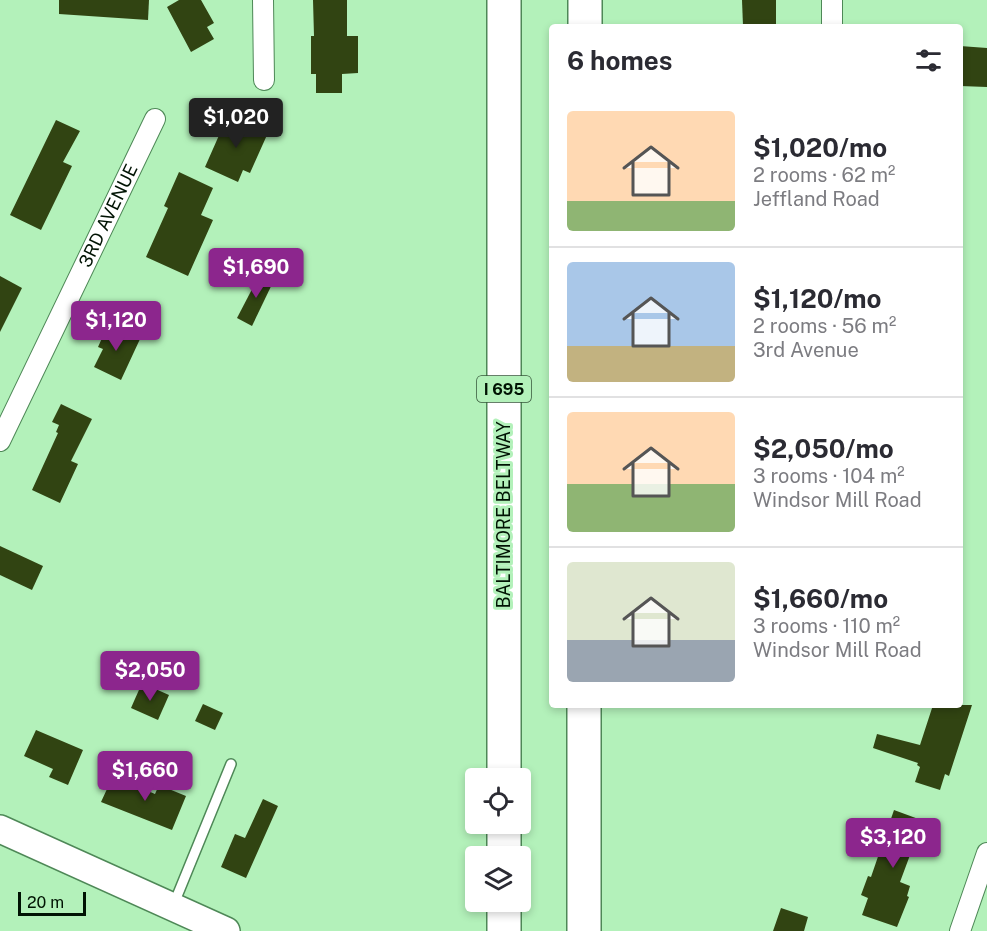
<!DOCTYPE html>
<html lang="en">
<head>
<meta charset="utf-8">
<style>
	:root { --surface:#fff; --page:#f2f2f3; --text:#2b2b33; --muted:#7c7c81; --line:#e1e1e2; --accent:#8c268d }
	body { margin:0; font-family:"Public Sans",sans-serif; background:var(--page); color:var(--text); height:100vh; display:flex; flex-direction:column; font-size:22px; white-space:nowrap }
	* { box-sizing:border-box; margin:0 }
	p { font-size:20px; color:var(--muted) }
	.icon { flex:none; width:33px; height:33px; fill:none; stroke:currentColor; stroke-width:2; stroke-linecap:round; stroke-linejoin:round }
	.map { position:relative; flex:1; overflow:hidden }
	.side { position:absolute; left:549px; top:24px; width:414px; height:684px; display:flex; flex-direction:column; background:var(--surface); border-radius:6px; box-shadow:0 3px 9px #0003 }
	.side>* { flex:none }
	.fabs { position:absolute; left:465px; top:768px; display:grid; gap:12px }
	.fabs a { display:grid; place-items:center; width:66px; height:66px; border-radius:6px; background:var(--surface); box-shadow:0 3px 9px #0003; font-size:30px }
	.scale { position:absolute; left:18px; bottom:15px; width:68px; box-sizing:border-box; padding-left:6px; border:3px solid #001303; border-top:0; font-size:16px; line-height:21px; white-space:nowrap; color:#001303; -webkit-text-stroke:4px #b3f1ba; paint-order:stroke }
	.price { position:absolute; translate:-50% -51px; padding:0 14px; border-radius:6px; background:var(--accent); color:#fff; font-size:20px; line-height:39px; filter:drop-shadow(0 2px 3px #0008) }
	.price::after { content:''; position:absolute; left:50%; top:36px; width:18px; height:14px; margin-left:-9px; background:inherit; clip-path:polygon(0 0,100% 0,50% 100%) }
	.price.on { background:#222; color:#fff }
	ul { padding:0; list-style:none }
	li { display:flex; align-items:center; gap:18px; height:150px; padding:0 18px }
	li+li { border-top:2px solid var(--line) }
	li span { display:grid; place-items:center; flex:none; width:168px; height:120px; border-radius:6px; color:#555 }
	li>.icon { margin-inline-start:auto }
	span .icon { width:72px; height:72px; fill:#fffc; stroke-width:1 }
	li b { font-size:26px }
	h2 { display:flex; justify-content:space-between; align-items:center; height:72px; padding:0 18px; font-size:26px }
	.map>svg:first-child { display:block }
	.building { fill:#314412 }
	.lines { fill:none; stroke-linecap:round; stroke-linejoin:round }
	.service-casing { stroke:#4e8857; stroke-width:12 }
	.minor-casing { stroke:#4e8857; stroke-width:22 }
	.secondary-casing { stroke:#4e8857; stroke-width:30 }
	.motorway-casing { stroke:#4e8857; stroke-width:36 }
	.service { stroke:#fff; stroke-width:9 }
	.minor { stroke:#fff; stroke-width:20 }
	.secondary { stroke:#fff; stroke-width:27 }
	.motorway { stroke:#fff; stroke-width:33 }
	.labels { text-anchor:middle; stroke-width:6; stroke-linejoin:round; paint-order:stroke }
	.shield { fill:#b3f1ba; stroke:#36563a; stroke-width:1.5 }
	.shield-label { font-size:16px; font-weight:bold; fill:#001303 }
	.street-label { font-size:18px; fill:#001303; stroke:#b3f1ba }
</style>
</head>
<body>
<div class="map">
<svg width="987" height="931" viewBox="0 0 987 931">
	<rect width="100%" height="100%" fill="#b3f1ba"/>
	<g class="building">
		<polygon points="59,0 149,0 148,20 59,14"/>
		<polygon points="179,0 201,0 214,23 207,27 214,39 191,52 167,7"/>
		<polygon points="313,0 347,0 347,36 358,36 358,73 342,74 342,93 316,93 316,74 311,74 311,36 314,36"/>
		<polygon points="742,0 776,0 776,25 743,26"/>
		<polygon points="960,46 987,48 987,87 960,86"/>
		<polygon points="228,115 261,129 260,132 267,135 250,173 243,170 238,182 205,167"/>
		<polygon points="56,120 80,131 63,162 72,166 41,230 10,215"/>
		<polygon points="179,172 213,188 201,215 213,220 188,276 146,257 168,208 164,206"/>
		<polygon points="261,272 275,278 252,326 237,318"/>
		<polygon points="0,276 22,288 0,332"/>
		<polygon points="108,325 140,339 121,380 94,367 103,349 98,347"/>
		<polygon points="61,404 92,419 71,461 78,464 60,503 32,490 58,433 56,432 59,425 52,422"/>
		<polygon points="0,546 43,566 32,590 0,575"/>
		<polygon points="142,683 169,695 158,720 131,708"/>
		<polygon points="203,704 223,713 215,730 195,721"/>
		<polygon points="933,705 972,705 949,776 945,774 940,790 915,782 920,767 917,765 918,763 873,748 877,734 920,745"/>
		<polygon points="36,730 83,750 68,785 49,777 53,769 24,756"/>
		<polygon points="113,776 155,794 159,785 186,796 172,830 101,802"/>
		<polygon points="263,799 278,806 246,878 221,867 235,834 245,838"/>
		<polygon points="894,810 932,824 924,843 916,839 900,882 910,886 907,896 909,897 897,927 862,915 868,898 861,895 868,876 871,877"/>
		<polygon points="781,908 808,917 804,931 773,931"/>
	</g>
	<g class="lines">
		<defs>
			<polyline id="service" points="173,906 231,764"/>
			<g id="minor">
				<polyline points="263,0 264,80"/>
				<polyline points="832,27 832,0"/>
				<path id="s1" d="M0,441l155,-322"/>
				<polyline points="960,931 987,853"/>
			</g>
			<polyline id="secondary" points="0,829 226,931"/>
			<g id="motorway">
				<polyline points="585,27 585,0"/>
				<polyline points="504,778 504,0"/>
				<polyline points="504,856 504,824"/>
				<polyline points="504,931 504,902"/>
				<polyline points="584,931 584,705"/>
			</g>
		</defs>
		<use href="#service" class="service-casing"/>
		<use href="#minor" class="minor-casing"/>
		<use href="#secondary" class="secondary-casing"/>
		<use href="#motorway" class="motorway-casing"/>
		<use href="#service" class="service"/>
		<use href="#minor" class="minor"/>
		<use href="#secondary" class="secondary"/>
		<use href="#motorway" class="motorway"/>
	</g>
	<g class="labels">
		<rect class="shield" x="477" y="376" width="54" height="26" rx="4.5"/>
		<g class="shield-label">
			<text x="504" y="395">I 695</text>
		</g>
		<g class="street-label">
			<text dy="6" stroke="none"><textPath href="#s1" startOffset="250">3RD AVENUE</textPath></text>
			<text transform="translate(504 515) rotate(-90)" y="6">BALTIMORE BELTWAY</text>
		</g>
	</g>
</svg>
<div class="fabs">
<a><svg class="icon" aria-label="locate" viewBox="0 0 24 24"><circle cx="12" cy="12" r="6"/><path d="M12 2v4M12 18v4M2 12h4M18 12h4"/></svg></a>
<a><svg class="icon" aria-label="layers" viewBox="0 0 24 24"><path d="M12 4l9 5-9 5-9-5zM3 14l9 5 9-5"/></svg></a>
</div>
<div class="scale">20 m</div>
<b class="price on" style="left:236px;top:149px">$1,020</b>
<b class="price" style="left:256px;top:299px">$1,690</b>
<b class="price" style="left:116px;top:352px">$1,120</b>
<b class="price" style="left:150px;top:702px">$2,050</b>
<b class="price" style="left:145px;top:802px">$1,660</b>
<b class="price" style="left:893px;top:869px">$3,120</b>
<section class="side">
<h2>6 homes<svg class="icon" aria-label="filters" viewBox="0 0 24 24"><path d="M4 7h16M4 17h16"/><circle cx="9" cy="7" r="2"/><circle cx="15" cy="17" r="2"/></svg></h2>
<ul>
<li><span style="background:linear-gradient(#ffd9b3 75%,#8fb573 0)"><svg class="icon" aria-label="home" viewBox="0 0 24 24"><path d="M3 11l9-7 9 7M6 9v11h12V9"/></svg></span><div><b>$1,020/mo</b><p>2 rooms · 62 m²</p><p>Jeffland Road</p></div></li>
<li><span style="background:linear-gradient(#a9c7e8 70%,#c2b280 0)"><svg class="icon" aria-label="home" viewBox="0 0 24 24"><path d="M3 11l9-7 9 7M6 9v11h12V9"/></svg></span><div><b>$1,120/mo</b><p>2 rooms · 56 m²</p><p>3rd Avenue</p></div></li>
<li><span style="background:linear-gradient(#ffd9b3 60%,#8fb573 0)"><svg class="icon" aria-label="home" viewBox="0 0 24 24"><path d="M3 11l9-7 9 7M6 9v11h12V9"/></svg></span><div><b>$2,050/mo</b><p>3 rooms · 104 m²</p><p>Windsor Mill Road</p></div></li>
<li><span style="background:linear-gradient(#dfe7d0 65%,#9aa5b1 0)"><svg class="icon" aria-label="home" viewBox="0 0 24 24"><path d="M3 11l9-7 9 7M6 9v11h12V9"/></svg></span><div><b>$1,660/mo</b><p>3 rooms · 110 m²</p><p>Windsor Mill Road</p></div></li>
</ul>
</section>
</div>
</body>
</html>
